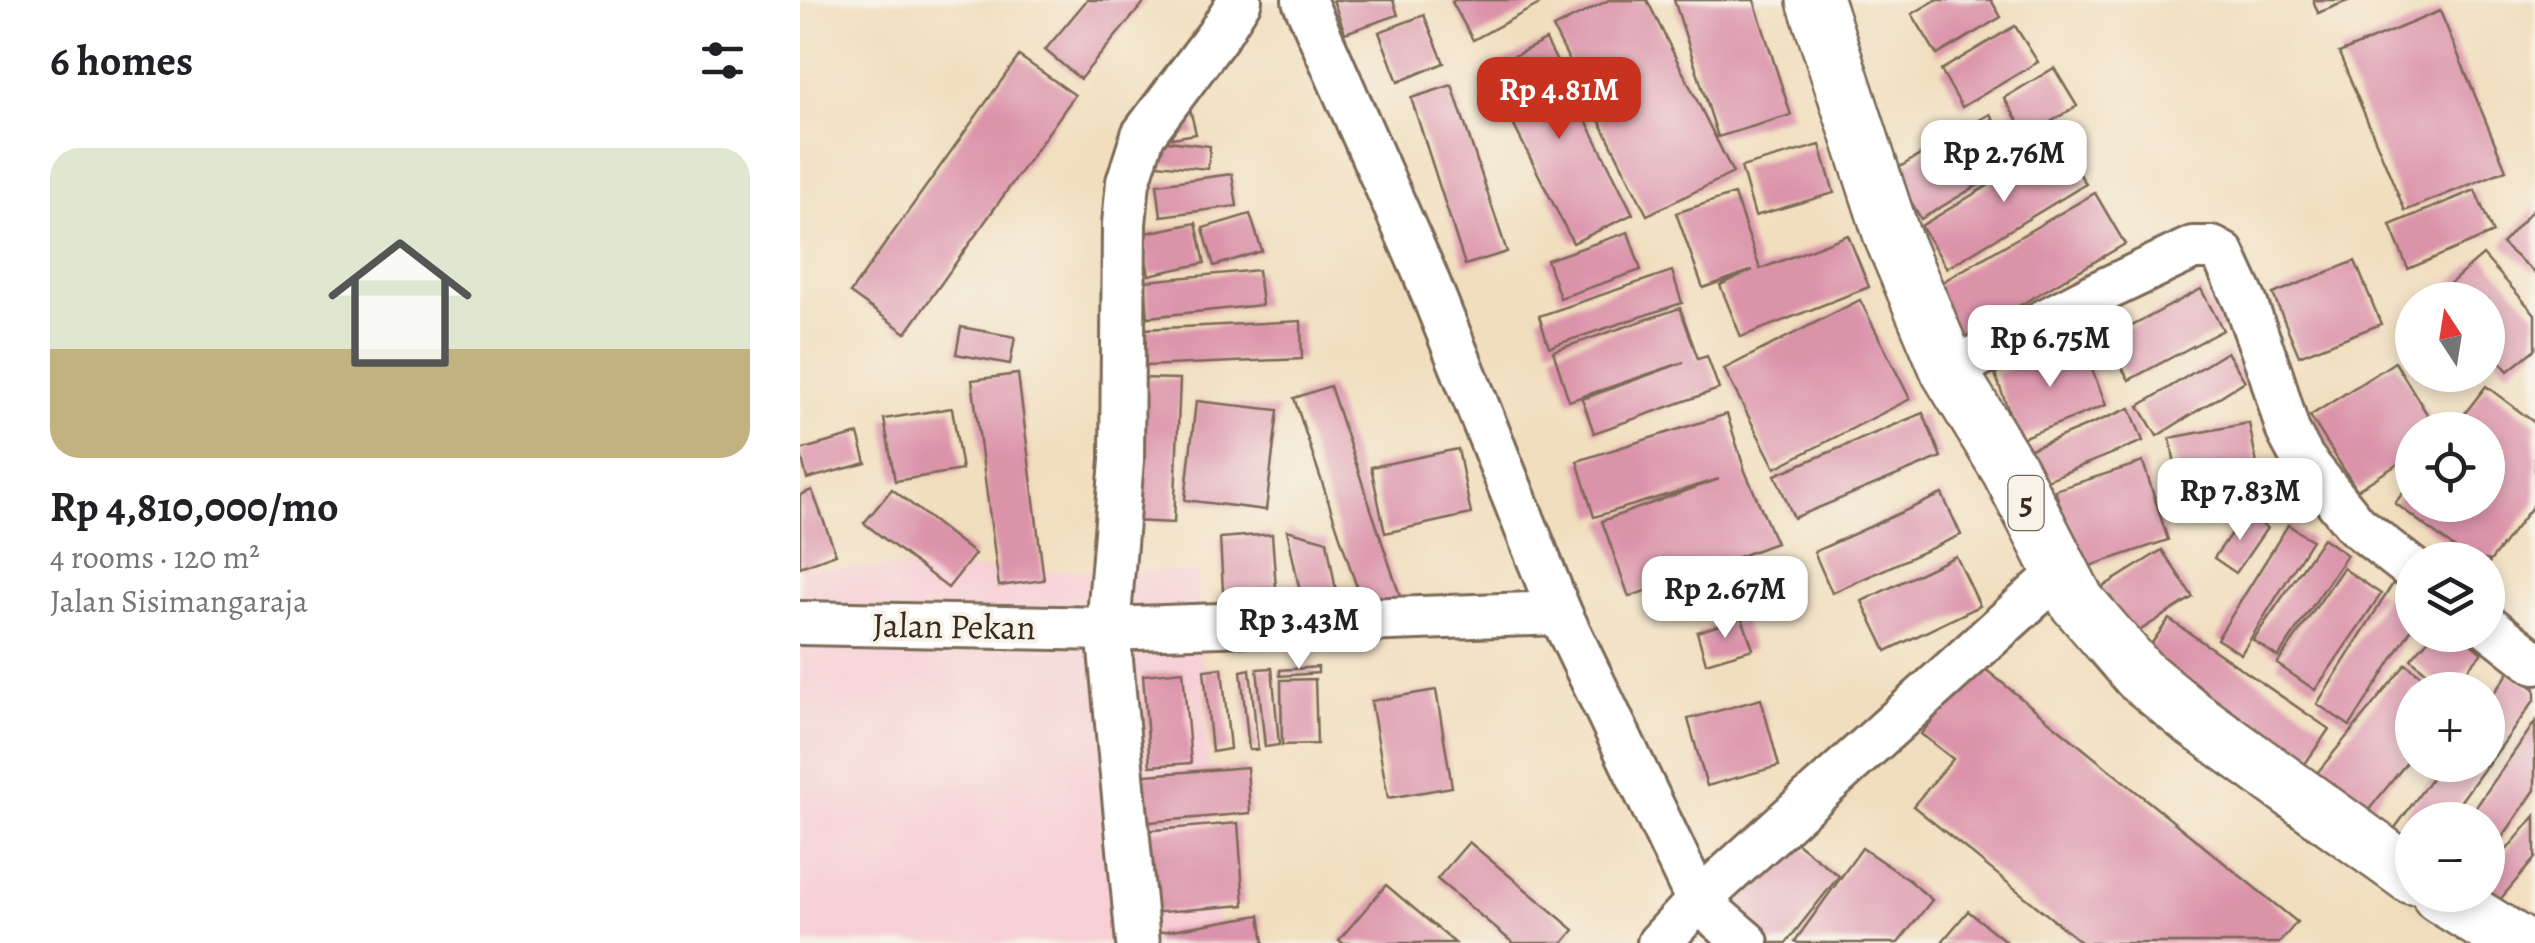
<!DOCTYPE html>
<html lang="en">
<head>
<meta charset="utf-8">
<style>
	:root { --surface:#fff; --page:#f6f6f6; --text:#202124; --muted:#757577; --accent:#c8321e }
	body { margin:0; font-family:Alegreya,serif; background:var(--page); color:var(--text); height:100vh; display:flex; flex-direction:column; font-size:38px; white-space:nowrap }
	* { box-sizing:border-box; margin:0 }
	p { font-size:32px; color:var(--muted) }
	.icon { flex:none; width:55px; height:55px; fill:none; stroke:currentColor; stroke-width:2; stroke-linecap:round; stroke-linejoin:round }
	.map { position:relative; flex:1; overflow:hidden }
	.drawer { display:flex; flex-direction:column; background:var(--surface); width:800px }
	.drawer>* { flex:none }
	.needle { width:65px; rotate:348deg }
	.controls { position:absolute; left:1595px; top:282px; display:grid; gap:20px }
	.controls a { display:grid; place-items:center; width:110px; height:110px; border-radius:50%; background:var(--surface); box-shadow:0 5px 15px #0003; font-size:50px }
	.price { position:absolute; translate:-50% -85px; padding:0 22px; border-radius:20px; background:#fff; color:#222; font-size:32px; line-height:65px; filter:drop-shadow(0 2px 5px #0008) }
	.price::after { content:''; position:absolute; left:50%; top:60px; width:30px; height:22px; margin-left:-15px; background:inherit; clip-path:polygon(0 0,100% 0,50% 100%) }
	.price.current { background:var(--accent); color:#fff }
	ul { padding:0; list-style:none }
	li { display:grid; align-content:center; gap:20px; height:530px; padding:0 50px }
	li span { display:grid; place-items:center; height:310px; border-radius:30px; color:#555 }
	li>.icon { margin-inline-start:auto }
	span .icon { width:180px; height:180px; fill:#fffc; stroke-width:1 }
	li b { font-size:42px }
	h2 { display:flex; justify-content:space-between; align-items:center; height:120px; padding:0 50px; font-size:42px }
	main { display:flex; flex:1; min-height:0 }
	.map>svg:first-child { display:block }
	.built { fill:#f7cfd5 }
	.building { fill:#db93aa }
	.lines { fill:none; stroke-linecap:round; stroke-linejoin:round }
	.street-casing { stroke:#7b6956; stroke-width:48 }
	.highway-casing { stroke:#7b6956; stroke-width:60 }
	.street { stroke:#fff; stroke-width:42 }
	.highway { stroke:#fff; stroke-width:55 }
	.labels { text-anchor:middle; stroke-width:8; stroke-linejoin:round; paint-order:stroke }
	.shield { fill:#f7f3e8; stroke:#73665b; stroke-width:2.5 }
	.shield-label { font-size:32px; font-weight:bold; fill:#3b2a1e }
	.street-label { font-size:35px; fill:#3b2a1e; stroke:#f7f3e8 }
</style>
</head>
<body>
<main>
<section class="drawer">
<h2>6 homes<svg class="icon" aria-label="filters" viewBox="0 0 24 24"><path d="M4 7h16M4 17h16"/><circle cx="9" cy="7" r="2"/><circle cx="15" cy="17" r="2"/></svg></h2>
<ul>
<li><span style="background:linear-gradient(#dfe7d0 65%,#c2b280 0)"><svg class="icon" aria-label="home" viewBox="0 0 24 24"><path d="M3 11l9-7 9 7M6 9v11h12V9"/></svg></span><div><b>Rp 4,810,000/mo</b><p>4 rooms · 120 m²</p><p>Jalan Sisimangaraja</p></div></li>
</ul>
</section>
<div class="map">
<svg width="1735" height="943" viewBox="0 0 1735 943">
	<rect width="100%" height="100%" fill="#f7f3e8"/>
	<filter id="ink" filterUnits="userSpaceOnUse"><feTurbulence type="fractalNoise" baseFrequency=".01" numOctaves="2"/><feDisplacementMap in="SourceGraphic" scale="20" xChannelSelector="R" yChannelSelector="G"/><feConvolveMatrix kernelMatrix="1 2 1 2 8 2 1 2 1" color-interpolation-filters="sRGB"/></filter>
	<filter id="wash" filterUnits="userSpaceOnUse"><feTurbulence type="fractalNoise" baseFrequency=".0048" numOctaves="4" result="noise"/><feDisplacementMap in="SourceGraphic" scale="40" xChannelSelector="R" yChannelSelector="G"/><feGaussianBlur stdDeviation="2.25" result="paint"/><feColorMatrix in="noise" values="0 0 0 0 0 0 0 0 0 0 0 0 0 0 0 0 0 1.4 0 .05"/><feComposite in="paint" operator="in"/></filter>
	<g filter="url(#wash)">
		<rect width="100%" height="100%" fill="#f1debe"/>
		<polygon class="built" points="0,567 397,572 418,943 0,943"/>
		<g id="blocks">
			<g class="building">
				<polygon points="287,0 346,0 280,79 245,50"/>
				<polygon points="533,0 593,0 598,15 545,33"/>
				<polygon points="655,0 747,0 673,40 652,2"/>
				<polygon points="809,0 847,0 933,173 847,215 753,28"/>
				<polygon points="874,0 954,0 991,115 918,137"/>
				<polygon points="1136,0 1191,0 1201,17 1137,55 1112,14"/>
				<polygon points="1513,0 1550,0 1518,13"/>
				<polygon points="1640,11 1706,170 1605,211 1539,53"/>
				<polygon points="624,15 644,63 598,82 579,32"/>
				<polygon points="1215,26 1238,62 1162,107 1141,70"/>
				<polygon points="746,40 833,214 773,243 686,70"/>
				<polygon points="219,56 275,95 106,333 50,293"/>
				<polygon points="1254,68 1277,106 1227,136 1204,98"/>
				<polygon points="652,85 707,252 665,265 611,98"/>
				<polygon points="390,109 396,134 372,138 367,113"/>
				<polygon points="1190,114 1218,161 1121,219 1093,171"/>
				<polygon points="359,140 410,146 408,169 356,164"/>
				<polygon points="1260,142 1286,184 1147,268 1121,226"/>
				<polygon points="1020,145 1034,193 955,216 941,167"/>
				<polygon points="432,174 437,206 361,216 357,184"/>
				<polygon points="1675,190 1693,233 1608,269 1590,225"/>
				<polygon points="1295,193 1325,244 1162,339 1132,288"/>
				<polygon points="934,194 960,269 1048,235 1069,287 941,337 920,285 953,270 903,288 876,213"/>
				<polygon points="1735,207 1735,273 1702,244"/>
				<polygon points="450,214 462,251 414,266 403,228"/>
				<polygon points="396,223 405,263 349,275 341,234"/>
				<polygon points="828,232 841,270 760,298 747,260"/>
				<polygon points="1683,255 1735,314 1735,349 1708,371 1688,348 1688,300 1645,300 1639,293"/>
				<polygon points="1555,261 1581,324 1499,356 1473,294"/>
				<polygon points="458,270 462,305 348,317 345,281"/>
				<polygon points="872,271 882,303 749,347 739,316"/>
				<polygon points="1401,289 1423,330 1329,380 1306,340"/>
				<polygon points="1060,300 1110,399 975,468 924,369"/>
				<polygon points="880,308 898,359 907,356 919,389 794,433 782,399 884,362 769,401 753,351"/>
				<polygon points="501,321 502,359 346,366 344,329"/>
				<polygon points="161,327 215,337 210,364 156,354"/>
				<polygon points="1281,341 1306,405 1219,439 1195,374"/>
				<polygon points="1427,352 1445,381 1357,436 1339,406"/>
				<polygon points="1595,362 1637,430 1612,430 1612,455 1557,490 1510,416"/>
				<polygon points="218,374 244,580 199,586 172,380"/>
				<polygon points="338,378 380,379 374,523 333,521"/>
				<polygon points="530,386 603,605 567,618 494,398"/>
				<polygon points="1686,386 1735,423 1735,503 1688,564 1688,560 1670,560 1595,503 1612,481 1612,505 1688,505 1688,430 1652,430"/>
				<polygon points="396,401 478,410 466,510 385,500"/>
				<polygon points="152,408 162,470 95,481 84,419"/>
				<polygon points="1330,408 1343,441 1239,483 1226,451"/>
				<polygon points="1123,413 1141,457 994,518 975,475"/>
				<polygon points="927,414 945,471 976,543 829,597 802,521 919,479 794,517 777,461"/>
				<polygon points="1449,423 1464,501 1385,517 1370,438"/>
				<polygon points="58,434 66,463 7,479 0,450"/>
				<polygon points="658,449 671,514 585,533 571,467"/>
				<polygon points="1343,462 1368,540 1281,569 1255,490"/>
				<polygon points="92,489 175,554 148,588 64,523"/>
				<polygon points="12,490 36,554 0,567 0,495"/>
				<polygon points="1142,494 1161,535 1032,593 1014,552"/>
				<polygon points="1445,513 1467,528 1436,573 1414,558"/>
				<polygon points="1488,525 1512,540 1441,654 1417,639"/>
				<polygon points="487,530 527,541 538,602 504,611"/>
				<polygon points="472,534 476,588 423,591 420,538"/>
				<polygon points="1523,538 1547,555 1478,657 1453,640"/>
				<polygon points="1362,550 1393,597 1331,636 1301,588"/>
				<polygon points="1156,556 1180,606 1086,651 1062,601"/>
				<polygon points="1543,568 1581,594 1515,690 1477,664"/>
				<polygon points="1594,582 1612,594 1612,628 1550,726 1517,704"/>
				<polygon points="942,618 953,649 906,663 897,632"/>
				<polygon points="1369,619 1529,729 1505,764 1344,654"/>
				<polygon points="1632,635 1660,635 1682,653 1649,690 1646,690 1611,659"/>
				<polygon points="1179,664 1497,922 1479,943 1282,943 1113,806 1153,759 1121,734"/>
				<polygon points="1606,664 1639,690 1612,690 1612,756 1567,812 1517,773"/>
				<polygon points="518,667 518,673 480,676 480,670"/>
				<polygon points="422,668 430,749 412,752 404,670"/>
				<polygon points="472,668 479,745 465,747 457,669"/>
				<polygon points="450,669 458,750 449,750 441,671"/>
				<polygon points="383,671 391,763 350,766 343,675"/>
				<polygon points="1710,671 1735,689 1735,699 1688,765 1688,701"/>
				<polygon points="515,679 517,744 482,745 481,680"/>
				<polygon points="636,690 652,787 588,798 571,701"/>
				<polygon points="961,699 979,766 907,786 888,719"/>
				<polygon points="1735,722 1735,790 1688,858 1688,820 1667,820"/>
				<polygon points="1641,765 1687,765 1647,820 1612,820 1612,853 1589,836"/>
				<polygon points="447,767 450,813 339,823 334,776"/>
				<polygon points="1735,816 1735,858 1698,902 1688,893 1688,872"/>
				<polygon points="438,823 444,905 350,913 343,831"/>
				<polygon points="983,832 1039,876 986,943 957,943 919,914"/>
				<polygon points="669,842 774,930 763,943 713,943 637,879"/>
				<polygon points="1062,848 1109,880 1132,900 1098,943 998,943 995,941"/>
				<polygon points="586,885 655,943 543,943 539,940"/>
				<polygon points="1168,911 1208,943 1141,943"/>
				<polygon points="460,915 464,943 356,943 355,933"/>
			</g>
		</g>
	</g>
	<g filter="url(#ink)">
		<use href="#blocks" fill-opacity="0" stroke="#7b6956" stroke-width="2.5"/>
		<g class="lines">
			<defs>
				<g id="street">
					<polyline points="504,0 624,272 760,613 898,901 947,943"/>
					<polyline points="1149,371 1298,293 1393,248 1412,248 1423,254 1445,302 1471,374 1488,431 1503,459 1556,525 1612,569"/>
					<polyline points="0,623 308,629 760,613"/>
					<polyline points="1688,626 1735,663"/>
					<polyline points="338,943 308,629 322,460 324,224 328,182 343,135 418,35 440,0"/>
					<polyline points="859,943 898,901 1261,572"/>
				</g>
				<g id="highway">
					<polyline points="1015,0 1092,236 1149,371 1210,471 1277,602 1340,675 1391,717 1612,876"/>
					<polyline points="1640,895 1717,943"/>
				</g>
			</defs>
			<use href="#street" class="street-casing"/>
			<use href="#highway" class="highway-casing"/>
			<use href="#street" class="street"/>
			<use href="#highway" class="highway"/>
		</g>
	</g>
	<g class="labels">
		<rect class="shield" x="1208.5" y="476" width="35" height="54" rx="8"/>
		<g class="shield-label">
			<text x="1226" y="514">5</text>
		</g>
		<g class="street-label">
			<text transform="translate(154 626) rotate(1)" y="12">Jalan Pekan</text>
		</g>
	</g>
</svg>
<div class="controls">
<a><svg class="needle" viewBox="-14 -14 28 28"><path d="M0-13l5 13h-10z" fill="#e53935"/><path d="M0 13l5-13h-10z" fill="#757577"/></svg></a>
<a><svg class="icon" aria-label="locate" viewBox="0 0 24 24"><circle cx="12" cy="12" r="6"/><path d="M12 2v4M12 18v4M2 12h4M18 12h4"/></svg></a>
<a><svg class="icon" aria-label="layers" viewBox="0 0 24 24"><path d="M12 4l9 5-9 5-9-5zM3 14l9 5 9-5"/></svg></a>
<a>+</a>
<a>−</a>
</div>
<b class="price current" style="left:759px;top:142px">Rp 4.81M</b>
<b class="price" style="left:1204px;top:205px">Rp 2.76M</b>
<b class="price" style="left:1250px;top:390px">Rp 6.75M</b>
<b class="price" style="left:1440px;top:543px">Rp 7.83M</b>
<b class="price" style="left:925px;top:641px">Rp 2.67M</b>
<b class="price" style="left:499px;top:672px">Rp 3.43M</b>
</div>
</main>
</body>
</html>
